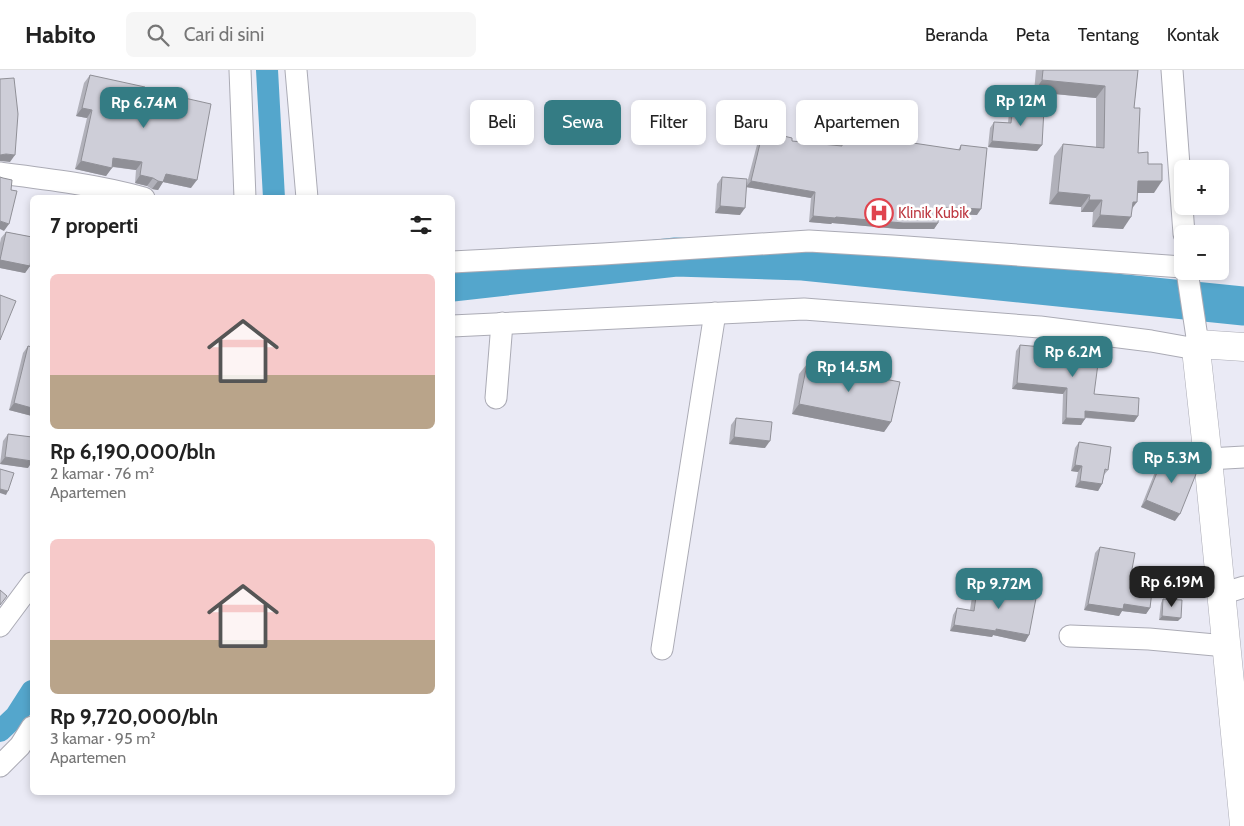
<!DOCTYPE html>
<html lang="id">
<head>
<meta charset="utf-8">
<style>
	:root { --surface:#fff; --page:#f6f6f6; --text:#222; --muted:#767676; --line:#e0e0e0; --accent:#347c84 }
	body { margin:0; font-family:Cabin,sans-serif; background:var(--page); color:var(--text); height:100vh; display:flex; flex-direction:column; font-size:19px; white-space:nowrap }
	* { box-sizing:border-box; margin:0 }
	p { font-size:16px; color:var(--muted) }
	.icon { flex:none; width:28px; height:28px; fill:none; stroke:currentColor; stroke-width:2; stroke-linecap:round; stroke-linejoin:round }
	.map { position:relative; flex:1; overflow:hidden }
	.drawer { position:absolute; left:30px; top:125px; width:425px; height:600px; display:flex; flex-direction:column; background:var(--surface); border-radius:8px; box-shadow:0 2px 8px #0003 }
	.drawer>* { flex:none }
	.guide { position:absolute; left:470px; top:30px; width:475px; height:45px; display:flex; gap:10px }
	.controls { position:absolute; left:1174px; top:90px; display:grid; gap:10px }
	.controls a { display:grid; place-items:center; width:55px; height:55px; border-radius:8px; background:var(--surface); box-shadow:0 2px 8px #0003; font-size:25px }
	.price { position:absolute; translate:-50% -42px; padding:0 11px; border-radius:10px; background:var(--accent); color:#fff; font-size:16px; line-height:32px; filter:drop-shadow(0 1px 2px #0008) }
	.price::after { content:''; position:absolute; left:50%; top:30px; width:15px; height:11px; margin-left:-8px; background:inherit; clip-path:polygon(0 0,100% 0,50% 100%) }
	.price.active { background:#222; color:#fff }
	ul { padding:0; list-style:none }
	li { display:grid; align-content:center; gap:10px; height:265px; padding:0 20px }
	li span { display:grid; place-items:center; height:155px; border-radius:8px; color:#555 }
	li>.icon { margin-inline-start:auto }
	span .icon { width:90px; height:90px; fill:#fffc; stroke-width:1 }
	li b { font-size:21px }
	h2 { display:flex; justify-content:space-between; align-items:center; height:60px; padding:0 20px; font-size:21px }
	.chip { padding:0 18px; border-radius:8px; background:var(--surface); box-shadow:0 2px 8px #0003; font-size:18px; line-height:45px }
	.chip.active { background:var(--accent); color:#fff }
	header { display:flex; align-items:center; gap:30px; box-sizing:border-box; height:70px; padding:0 25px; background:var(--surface); border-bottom:1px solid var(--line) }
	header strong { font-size:24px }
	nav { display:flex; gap:28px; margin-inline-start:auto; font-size:18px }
	.search { width:350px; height:45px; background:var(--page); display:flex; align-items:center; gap:12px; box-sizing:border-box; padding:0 18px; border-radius:8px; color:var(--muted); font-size:19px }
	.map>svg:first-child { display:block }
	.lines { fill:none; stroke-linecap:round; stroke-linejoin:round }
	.canal { stroke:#54a6cc; stroke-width:22 }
	.river { stroke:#54a6cc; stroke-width:39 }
	.minor-casing { stroke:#ababb5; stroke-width:23 }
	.major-casing { stroke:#ababb5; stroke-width:29 }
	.minor { stroke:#fff; stroke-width:21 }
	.major { stroke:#fff; stroke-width:28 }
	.wall { fill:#b1b1ba }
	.shaded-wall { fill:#909097 }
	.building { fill:#ceced8; stroke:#909097 }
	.labels { text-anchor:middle; stroke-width:5; stroke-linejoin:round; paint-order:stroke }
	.health-label { font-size:15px; fill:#be3a42; stroke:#fff; text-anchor:start }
</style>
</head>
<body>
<header>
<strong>Habito</strong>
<div class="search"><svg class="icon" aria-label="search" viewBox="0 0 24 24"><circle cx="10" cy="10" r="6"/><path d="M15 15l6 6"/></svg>Cari di sini</div>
<nav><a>Beranda</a><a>Peta</a><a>Tentang</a><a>Kontak</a></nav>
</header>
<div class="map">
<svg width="1244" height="756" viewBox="0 0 1244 756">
	<rect width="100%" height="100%" fill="#eaeaf5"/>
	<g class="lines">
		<g class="canal">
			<polyline points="267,0 274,128"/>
			<polyline points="0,661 16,646 32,621"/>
		</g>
		<polyline class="river" points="452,212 676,187 803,191 1244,236"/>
		<defs>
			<g id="minor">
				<polyline points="240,0 245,128"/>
				<polyline points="296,0 307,128"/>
				<polyline points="1172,0 1184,164"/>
				<path d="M0,103c48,6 97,12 144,25"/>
				<polyline points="452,192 603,184 809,171 893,176 1182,197"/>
				<polyline points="1187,201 1198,274"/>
				<polyline points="452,256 804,239 1040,257 1151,271 1196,279"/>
				<polyline points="496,328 502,253"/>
				<polyline points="1208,389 1244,387"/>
				<polyline points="1221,524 1244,517"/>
				<polyline points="0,556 32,513"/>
				<polyline points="1070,566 1149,569 1226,576"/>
				<polyline points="662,579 715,243"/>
				<polyline points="0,696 20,676 32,657"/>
			</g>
			<polyline id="major" points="1244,277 1198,274 1196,279 1208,389 1244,755"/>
		</defs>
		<use href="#minor" class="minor-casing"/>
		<use href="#major" class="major-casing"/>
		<use href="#minor" class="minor"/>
		<use href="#major" class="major"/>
	</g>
	<g class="wall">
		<polygon points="1036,0 1138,0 1134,38 1138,83 1148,94 1154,123 1137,123 1132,138 1123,159 1092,157 1093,142 1081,142 1081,137 1049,134 1054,86 1063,74 1096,77 1096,28 1034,22"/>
		<polygon points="90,5 145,19 191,118 163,112 158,120 152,119 147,116 135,113 136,100 112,97 106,106 75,99 87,48 76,46 84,13"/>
		<polygon points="1013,36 1042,75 1037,81 988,77 990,58 994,52 1008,53 1009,42"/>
		<polygon points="844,47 863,58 893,70 958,80 961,75 977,145 938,143 938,153 934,159 899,159 832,153 831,154 809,152 811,128 746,117 759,67 763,61 792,71 838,76 840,53"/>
		<polygon points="722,107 740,145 715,143 717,114"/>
		<polygon points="6,162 32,167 32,197 30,196 25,203 0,198 0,173 1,168"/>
		<polygon points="1076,268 1094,324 1138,346 1134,352 1085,348 1081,355 1062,354 1063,324 1012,319 1016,281 1020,275 1071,280 1072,274"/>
		<polygon points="28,276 32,346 9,340 23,283"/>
		<polygon points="807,294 891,352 884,362 792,344 799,304"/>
		<polygon points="736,348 765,378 729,374 731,355"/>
		<polygon points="8,364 28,398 0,394 3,371"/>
		<polygon points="1079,372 1108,400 1104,405 1102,414 1098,421 1075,417 1078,402 1071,401 1075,378"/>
		<polygon points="1164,385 1175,451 1141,437 1159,392"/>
		<polygon points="1100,477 1130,510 1150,538 1146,544 1122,541 1119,546 1084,540 1095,483"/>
		<polygon points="978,513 1029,565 1025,572 993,565 992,567 950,561 953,545 957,538 970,540 973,520"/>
		<polygon points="1163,529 1178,551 1159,550 1161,533"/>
	</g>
	<g class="shaded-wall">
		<polygon points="1042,10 1105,16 1096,28 1034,22"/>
		<polygon points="82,38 92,40 87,48 76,46"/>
		<polygon points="992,71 1042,75 1037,81 988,77"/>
		<polygon points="6,84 15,85 10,92 0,91 0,85"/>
		<polygon points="113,88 142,92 136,100 108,96"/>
		<polygon points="81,91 112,98 106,106 75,99"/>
		<polygon points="166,104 197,110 191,118 163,112 158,120 152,119 158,111"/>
		<polygon points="140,105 153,108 147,116 135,113"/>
		<polygon points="751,111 815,122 811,128 746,117"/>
		<polygon points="1138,111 1162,111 1154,123 1129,123"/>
		<polygon points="1058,122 1090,125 1081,137 1049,134"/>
		<polygon points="1089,130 1102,130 1093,142 1081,142"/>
		<polygon points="1133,132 1137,132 1128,144"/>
		<polygon points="720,136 745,138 740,145 715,143"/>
		<polygon points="939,137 981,139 977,145 934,143"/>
		<polygon points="1100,145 1131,147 1123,159 1092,157"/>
		<polygon points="813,146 836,147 938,153 934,159 899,159 832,153 831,154 809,152"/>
		<polygon points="0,151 9,154 4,161 0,159"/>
		<polygon points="31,189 32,189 32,197 30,196 25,203 0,198 0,190"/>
		<polygon points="1017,313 1067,318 1063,324 1012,319"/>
		<polygon points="14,333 32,338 32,346 9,340"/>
		<polygon points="799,334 891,352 884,362 792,344"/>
		<polygon points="1085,341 1138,346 1134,352 1081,347"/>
		<polygon points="1066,348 1085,349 1081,355 1062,354"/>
		<polygon points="734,367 770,371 765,378 729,374"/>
		<polygon points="5,387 32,391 32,392 28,398 0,394"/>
		<polygon points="1075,395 1082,396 1078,402 1071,401"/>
		<polygon points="1080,411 1102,414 1098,421 1075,417"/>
		<polygon points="0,419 8,421 6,425 0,423"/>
		<polygon points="1146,430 1180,444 1175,451 1141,437"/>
		<polygon points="1088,534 1124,534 1150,538 1146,544 1122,541 1119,546 1084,540"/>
		<polygon points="1162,546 1181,548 1178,551 1159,550"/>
		<polygon points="954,555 996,559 1029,565 1025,572 993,565 992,567 950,561"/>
	</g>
	<g class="building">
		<polygon points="1043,0 1138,0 1134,38 1140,38 1138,83 1148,82 1148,94 1162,94 1162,111 1138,111 1137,132 1133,132 1131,147 1100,145 1102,130 1089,130 1090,125 1058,122 1063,74 1104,78 1105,16 1042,10"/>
		<polygon points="90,5 145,17 145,19 211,34 197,110 166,104 163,112 158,111 153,108 140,105 142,92 113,88 112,98 81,91 92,40 82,38"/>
		<polygon points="14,8 18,44 15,85 6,84 0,85 0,9"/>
		<polygon points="1013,36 1044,39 1042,75 992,71 994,52 1011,53"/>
		<polygon points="844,47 864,48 863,58 894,61 893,70 960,80 961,75 987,78 981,139 939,137 938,153 903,153 836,147 835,148 813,146 815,122 751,111 763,61 792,68 792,71 842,76"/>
		<polygon points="0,107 3,108 12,110 11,120 17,121 9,154 0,151"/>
		<polygon points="722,107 747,109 745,138 720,136"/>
		<polygon points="6,162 32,167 32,189 31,189 30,196 0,190"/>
		<polygon points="0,225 16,231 0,270"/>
		<polygon points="1076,268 1101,271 1094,324 1139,328 1138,346 1085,341 1085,349 1066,348 1067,318 1017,313 1020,275 1074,280"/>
		<polygon points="28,276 32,277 32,338 14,333"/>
		<polygon points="807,294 900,312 891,352 799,334"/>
		<polygon points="736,348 772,352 770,371 734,367"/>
		<polygon points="8,364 32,367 32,391 5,387"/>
		<polygon points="1079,372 1111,377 1108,400 1105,399 1102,414 1080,411 1082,396 1075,395"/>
		<polygon points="1164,385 1198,399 1180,444 1146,430"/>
		<polygon points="0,399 14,403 8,421 0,419"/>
		<polygon points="1100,477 1135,483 1130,510 1153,513 1150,538 1124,534 1123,539 1088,534"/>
		<polygon points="978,513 1037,523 1029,565 996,559 996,561 954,555 957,538 974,541"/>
		<polygon points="0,520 7,526 0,535"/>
		<polygon points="1163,529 1182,530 1181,548 1162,546"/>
	</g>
	<defs>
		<symbol id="hospital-ring" viewBox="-11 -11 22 22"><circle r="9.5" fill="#fff" stroke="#e0444e" stroke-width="1.5"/><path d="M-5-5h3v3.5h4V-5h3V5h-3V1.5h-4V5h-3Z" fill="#e0444e"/></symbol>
	</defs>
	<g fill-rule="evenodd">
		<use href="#hospital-ring" x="863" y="127" width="32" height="32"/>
	</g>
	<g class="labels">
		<g class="health-label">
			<text x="898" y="148">Klinik Kubik</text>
		</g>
	</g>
</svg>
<div class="controls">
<a>+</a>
<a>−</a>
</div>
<b class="price" style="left:1021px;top:57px">Rp 12M</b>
<b class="price" style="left:144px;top:59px">Rp 6.74M</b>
<b class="price" style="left:1073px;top:308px">Rp 6.2M</b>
<b class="price" style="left:849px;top:323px">Rp 14.5M</b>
<b class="price" style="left:1172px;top:414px">Rp 5.3M</b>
<b class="price active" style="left:1172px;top:538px">Rp 6.19M</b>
<b class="price" style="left:999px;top:540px">Rp 9.72M</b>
<div class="guide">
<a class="chip">Beli</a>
<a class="chip active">Sewa</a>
<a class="chip">Filter</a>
<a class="chip">Baru</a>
<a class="chip">Apartemen</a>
</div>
<section class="drawer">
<h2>7 properti<svg class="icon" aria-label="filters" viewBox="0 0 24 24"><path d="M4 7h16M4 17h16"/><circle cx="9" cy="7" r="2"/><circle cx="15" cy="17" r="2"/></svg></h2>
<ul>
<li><span style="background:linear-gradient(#f6c9c9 65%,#b9a48a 0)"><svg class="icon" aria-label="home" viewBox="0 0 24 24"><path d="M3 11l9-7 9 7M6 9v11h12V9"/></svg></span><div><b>Rp 6,190,000/bln</b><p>2 kamar · 76 m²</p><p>Apartemen</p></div></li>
<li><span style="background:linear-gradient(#f6c9c9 65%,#b9a48a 0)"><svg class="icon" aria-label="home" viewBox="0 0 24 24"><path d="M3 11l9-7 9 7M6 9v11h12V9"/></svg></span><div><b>Rp 9,720,000/bln</b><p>3 kamar · 95 m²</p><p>Apartemen</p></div></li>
</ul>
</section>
</div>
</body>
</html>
